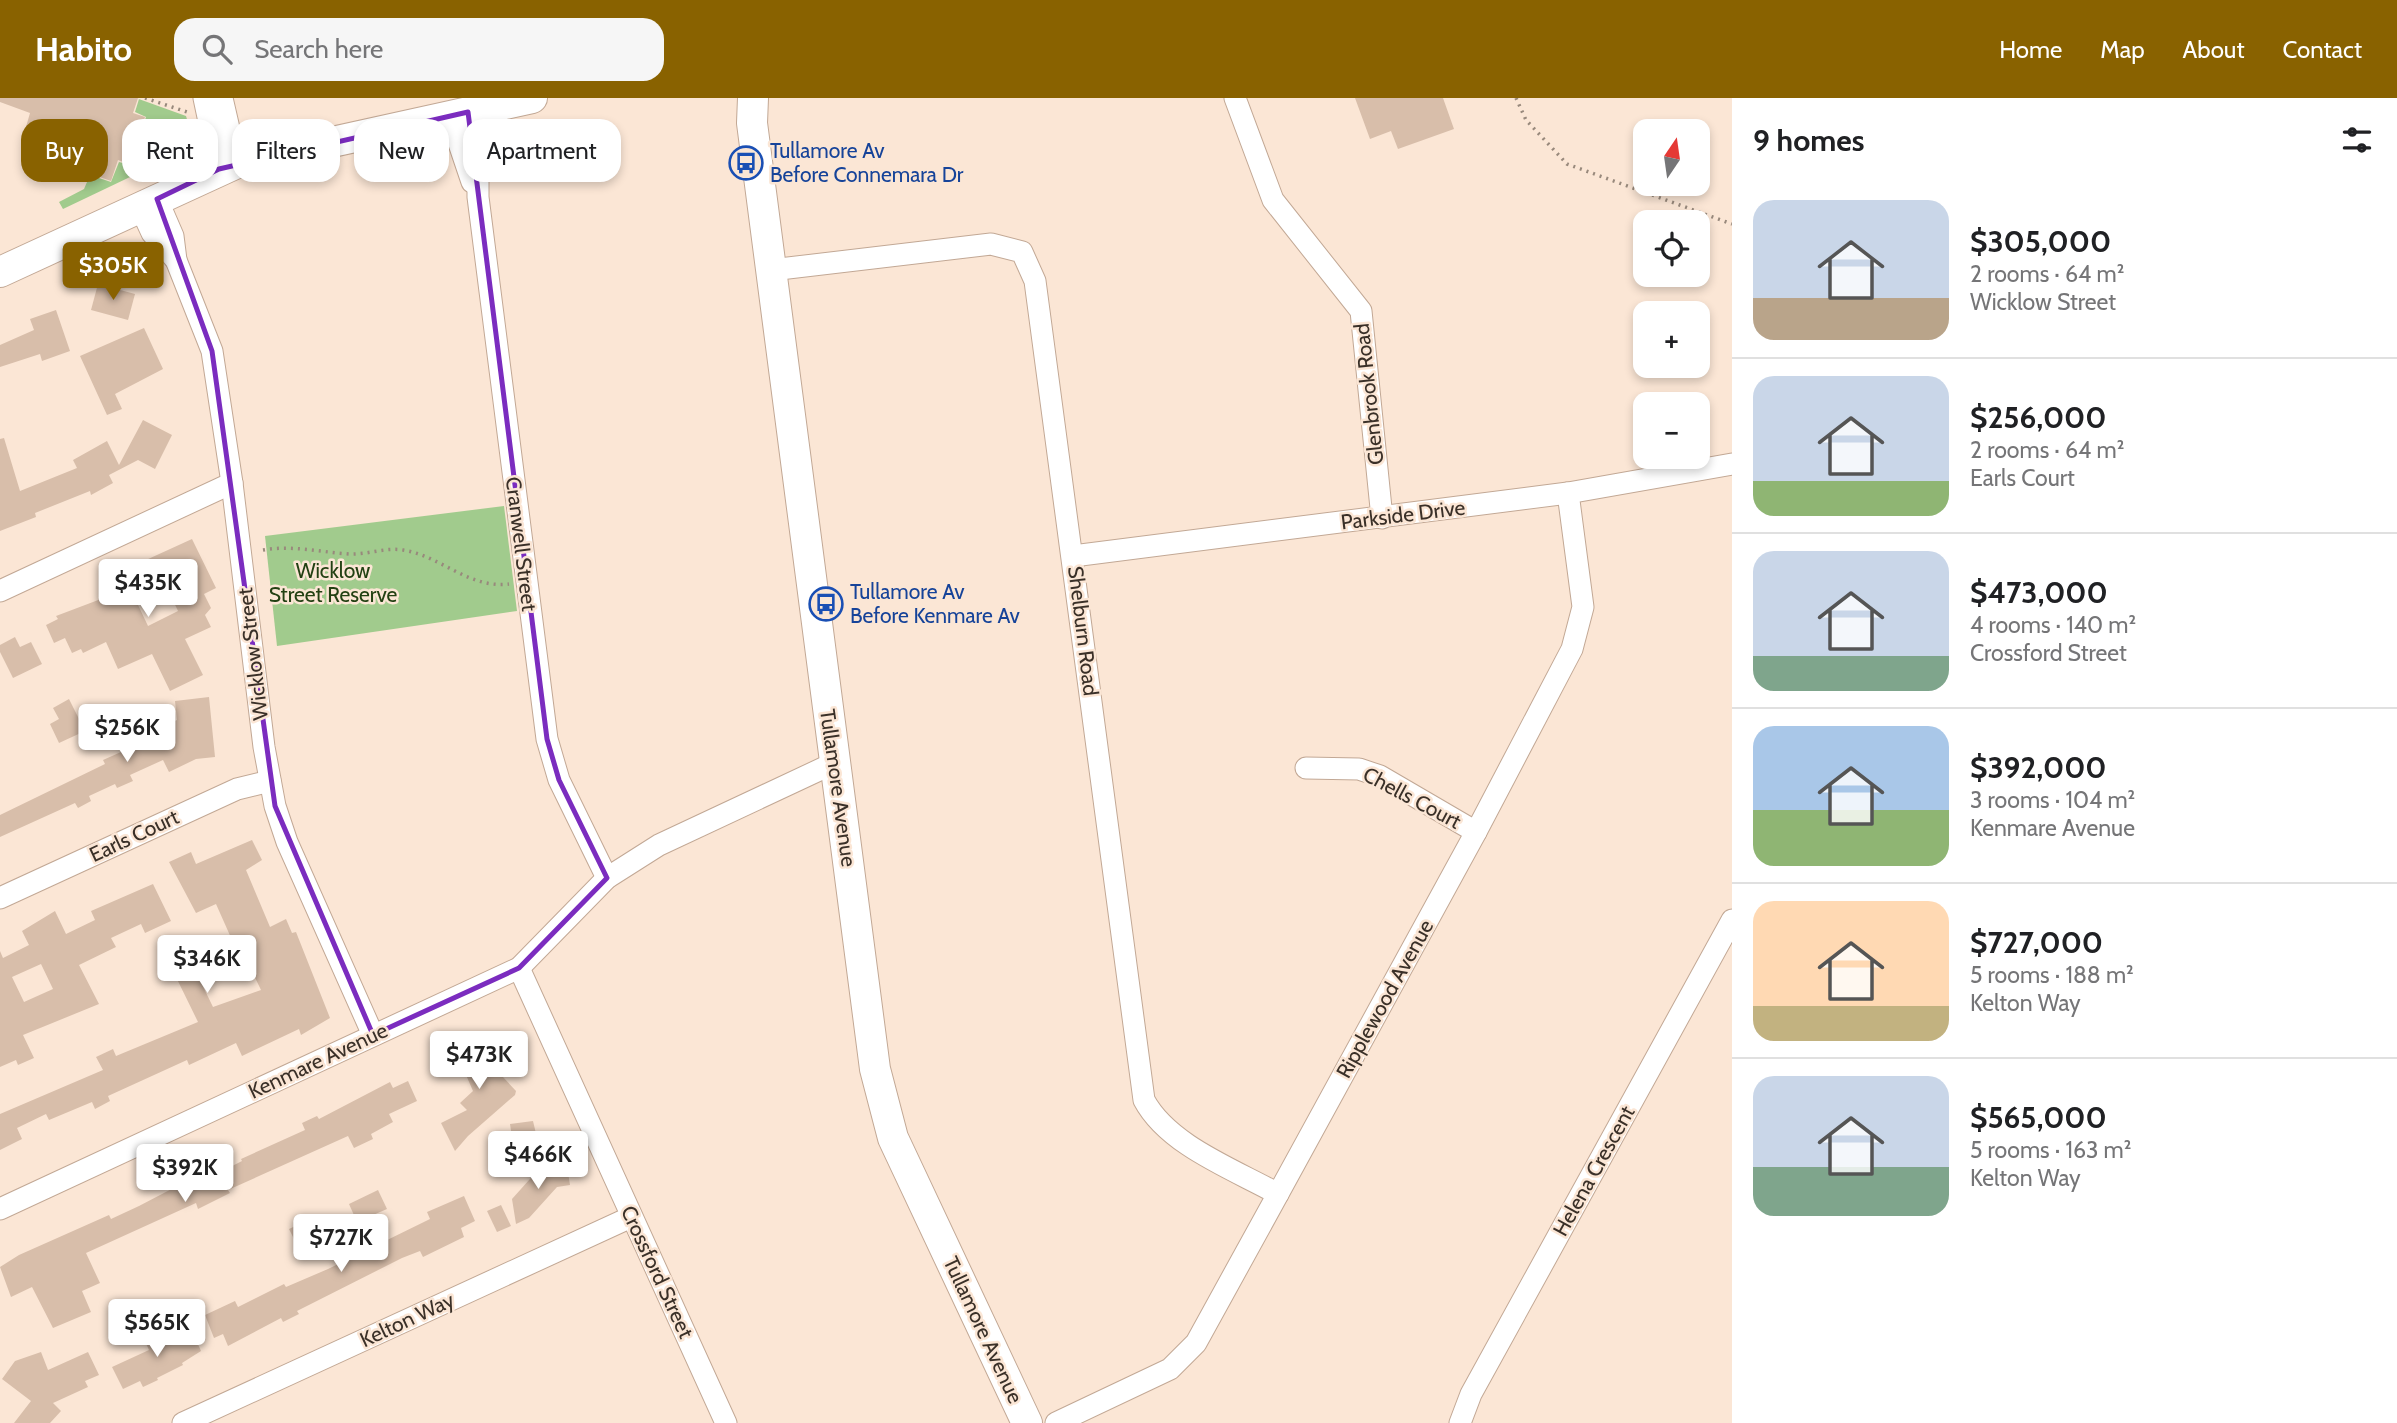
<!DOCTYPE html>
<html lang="en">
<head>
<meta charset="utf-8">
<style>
	:root { --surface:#fff; --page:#f6f6f6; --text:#202124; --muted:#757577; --line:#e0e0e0; --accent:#896200 }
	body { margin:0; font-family:Cabin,sans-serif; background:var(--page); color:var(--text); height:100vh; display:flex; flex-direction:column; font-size:26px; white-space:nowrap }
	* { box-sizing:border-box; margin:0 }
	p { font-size:23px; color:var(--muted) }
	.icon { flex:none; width:38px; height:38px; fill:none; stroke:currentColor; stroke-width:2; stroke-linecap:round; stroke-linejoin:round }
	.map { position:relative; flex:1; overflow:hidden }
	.drawer { display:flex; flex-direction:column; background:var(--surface); width:665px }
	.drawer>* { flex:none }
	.top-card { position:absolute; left:21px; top:21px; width:665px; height:63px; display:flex; gap:14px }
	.needle { width:46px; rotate:13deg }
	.buttons { position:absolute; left:1633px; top:21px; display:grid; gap:14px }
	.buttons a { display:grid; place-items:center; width:77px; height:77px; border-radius:14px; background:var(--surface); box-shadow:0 4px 10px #0003; font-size:35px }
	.price { position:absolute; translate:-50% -60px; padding:0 16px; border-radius:7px; background:#fff; color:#222; font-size:23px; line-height:46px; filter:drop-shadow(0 2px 4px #0008) }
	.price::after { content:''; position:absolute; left:50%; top:42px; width:21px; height:16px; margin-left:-10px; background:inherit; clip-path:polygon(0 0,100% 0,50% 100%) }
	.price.on { background:var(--accent); color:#fff }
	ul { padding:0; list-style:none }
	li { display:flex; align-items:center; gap:21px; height:175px; padding:0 21px }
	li+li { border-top:2px solid var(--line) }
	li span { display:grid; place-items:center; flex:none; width:196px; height:140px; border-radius:21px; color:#555 }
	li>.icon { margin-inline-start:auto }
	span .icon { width:84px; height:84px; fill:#fffc; stroke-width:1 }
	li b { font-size:30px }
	h2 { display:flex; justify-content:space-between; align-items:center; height:84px; padding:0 21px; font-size:30px }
	.tag { padding:0 24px; border-radius:21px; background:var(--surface); box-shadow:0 4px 10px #0003; font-size:24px; line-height:63px }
	.tag.on { background:var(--accent); color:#fff }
	header { display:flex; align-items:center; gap:42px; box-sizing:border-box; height:98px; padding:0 35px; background:var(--accent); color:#fff }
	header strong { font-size:33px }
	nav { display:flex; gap:38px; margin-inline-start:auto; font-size:24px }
	.search { width:490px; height:63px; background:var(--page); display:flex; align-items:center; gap:18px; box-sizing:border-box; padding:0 24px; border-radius:21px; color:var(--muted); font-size:26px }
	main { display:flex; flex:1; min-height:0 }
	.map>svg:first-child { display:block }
	.green { fill:#a1cb8d }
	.building { fill:#d8beaa; fill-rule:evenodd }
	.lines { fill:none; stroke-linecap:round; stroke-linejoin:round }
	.street-casing { stroke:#c2a895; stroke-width:23 }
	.secondary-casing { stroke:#c2a895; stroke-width:32 }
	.path { stroke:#98897c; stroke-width:3.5; stroke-dasharray:2 5; stroke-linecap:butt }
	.street { stroke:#fff; stroke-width:21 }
	.secondary { stroke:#fff; stroke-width:30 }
	.marked { fill:none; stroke:#7b2cbf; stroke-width:5; stroke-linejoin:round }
	.labels { text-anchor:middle; stroke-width:5; stroke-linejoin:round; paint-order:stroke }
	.transit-label { font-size:21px; fill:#164399; stroke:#fbe6d5; text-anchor:start }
	.street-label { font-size:21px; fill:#3a3028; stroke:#fbe6d5 }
	.park-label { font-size:21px; fill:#234113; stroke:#fbe6d5 }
</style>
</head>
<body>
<header>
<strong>Habito</strong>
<div class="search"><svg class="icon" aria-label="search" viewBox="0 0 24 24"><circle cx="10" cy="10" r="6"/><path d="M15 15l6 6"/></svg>Search here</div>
<nav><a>Home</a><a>Map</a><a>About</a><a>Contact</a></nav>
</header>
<main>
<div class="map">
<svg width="1732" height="1325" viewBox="0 0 1732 1325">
	<rect width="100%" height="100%" fill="#fbe6d5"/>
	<g class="green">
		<polygon points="136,0 186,18 195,48 63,111 59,104 84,91 90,77 111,84 119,64 130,67 146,19 135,14 139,1"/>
		<polygon points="504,408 517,513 277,548 265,438"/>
	</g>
	<g class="building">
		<polygon points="0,0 138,0 133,15 145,19 129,66 118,62 111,83 71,69 74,62 41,51 46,35 26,29 30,15 0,4"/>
		<polygon points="1355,0 1443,0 1454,31 1398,51 1391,33 1370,41"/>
		<polygon points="98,186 135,196 128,222 91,212"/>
		<polygon points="56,212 70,253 42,263 40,256 0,269 0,247 34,232 30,221"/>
		<polygon points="144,230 163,271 115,296 122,311 107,317 80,258"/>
		<polygon points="143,322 172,337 155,371 138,362 109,377 113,385 91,397 90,393 35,415 36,419 0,433 0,341 4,340 20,393 77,370 73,362 107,343 119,367"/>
		<polygon points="192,441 216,490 204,496 211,510 205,517 211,529 185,541 203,577 170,593 152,556 118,571 106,544 83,555 81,551 72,555 65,540 54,545 46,527 58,521 56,518 130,490 148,528 178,513 166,488 164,489 159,478 155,480 146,462"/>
		<polygon points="15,539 20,549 31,544 42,566 13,580 0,554 0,547"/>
		<polygon points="209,599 215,659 196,661 169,674 163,662 130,677 133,683 117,690 115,686 89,698 91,703 78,710 75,705 0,739 0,717 105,666 103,662 139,646 137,641 177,622 175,603"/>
		<polygon points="69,601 85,633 59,645 50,626 59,621 53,610"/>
		<polygon points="252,742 262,762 246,772 270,829 286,821 292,835 296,834 330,920 301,937 299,931 242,958 236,945 189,967 187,962 108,998 110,1003 95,1011 92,1004 49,1022 46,1016 17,1030 22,1041 0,1052 0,1016 103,972 96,959 113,951 116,958 198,924 175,877 193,868 213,909 261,892 236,840 232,842 216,806 196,815 169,764 191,754 196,766"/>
		<path d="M153,786l18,37 -26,12 -4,-9 -30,14 5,9 -37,18 20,39 -76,31 11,23 -16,7 -2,-5 -16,7v-116l3,7 26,-13 -7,-14 33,-20 11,23 29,-14 -4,-9zM41,866l12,25 -29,13 -12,-25z"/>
		<polygon points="492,938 501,958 488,963 516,993 515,997 468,1038 455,1053 441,1025 467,1012 460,1005 473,993 456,954"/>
		<polygon points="408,983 417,1003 389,1016 393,1024 371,1036 373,1041 354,1050 348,1038 228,1092 230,1095 198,1111 196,1105 86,1155 100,1185 82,1193 91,1214 53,1230 32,1189 11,1199 0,1169 19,1157 109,1117 111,1121 139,1108 185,1084 183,1080 198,1072 203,1083 242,1063 241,1061 305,1032 302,1025 317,1018 319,1021 390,984 393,990"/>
		<polygon points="533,1023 543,1065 507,1070 504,1047 513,1046 510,1026"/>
		<polygon points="567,1068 570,1087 557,1089 529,1120 516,1126 512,1101 538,1072"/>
		<polygon points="378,1092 387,1111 357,1124 349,1106"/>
		<polygon points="464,1098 475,1123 461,1130 464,1139 423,1159 420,1153 402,1160 297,1213 299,1216 283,1224 281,1220 228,1248 223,1236 214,1240 205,1217 235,1203 238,1209 284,1186 286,1189 328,1171 430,1121 427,1114"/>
		<polygon points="501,1107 511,1128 497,1134 487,1113"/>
		<polygon points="310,1121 320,1144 300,1153 289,1131"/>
		<polygon points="167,1228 174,1244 193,1235 201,1253 182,1265 183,1267 157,1280 158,1282 143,1289 140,1283 123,1291 112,1269 149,1252 143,1239"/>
		<polygon points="41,1254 48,1272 88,1254 99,1277 85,1283 88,1289 53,1305 61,1313 50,1325 14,1325 31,1303 2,1281 15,1263"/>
	</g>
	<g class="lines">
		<defs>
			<g id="street">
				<polyline points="204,0 219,71"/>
				<polyline points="222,0 237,65"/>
				<polyline points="1235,0 1273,102 1361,213 1382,420"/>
				<polyline points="468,14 478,73 478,99 547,641 559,682 607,780"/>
				<polyline points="450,19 472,84"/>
				<polyline points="157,101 173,138 176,162 212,253 232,385 264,649 275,708 287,744 373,937"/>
				<polyline points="140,109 152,135 176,162"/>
				<path d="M771,172l220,-26 31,8 13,29 109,819c24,45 89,69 134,94"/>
				<polyline points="1073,458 1568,395 1732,366"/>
				<polyline points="0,493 232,385"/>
				<polyline points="1306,670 1359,671 1380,678 1476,734"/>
				<polyline points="0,800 237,691 270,683"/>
				<polyline points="519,870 726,1325"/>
				<polyline points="0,1111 519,870 607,780 659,747 834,665"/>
				<polyline points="183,1325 631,1119"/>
				<polyline points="1056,1325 1170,1271 1196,1245 1278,1096 1476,734 1572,551 1583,509 1568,395"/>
				<polyline points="1460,1325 1471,1296 1732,822"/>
			</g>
			<g id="secondary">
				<polyline points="753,0 752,25 875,971 893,1040 1027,1325"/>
				<polyline points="0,174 237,65 532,0"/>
			</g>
		</defs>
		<use href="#street" class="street-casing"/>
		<use href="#secondary" class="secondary-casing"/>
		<g class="path">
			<polyline points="145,0 187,14"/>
			<polyline points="1516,0 1526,22 1567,66 1732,126"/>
			<path d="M263,452c29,-5 57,2 86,4 18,1 36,-7 54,-4 38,6 66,39 106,34"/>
		</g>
		<use href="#street" class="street"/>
		<use href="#secondary" class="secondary"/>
	</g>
	<path class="marked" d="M468,14l79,627 12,41 48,98 -88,90 -146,67 -98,-229 -63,-455 -55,-152 62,-30z"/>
	<defs>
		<symbol id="bus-ring" viewBox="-11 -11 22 22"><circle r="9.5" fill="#fbe6d5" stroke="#1a4fb4" stroke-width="1.5"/><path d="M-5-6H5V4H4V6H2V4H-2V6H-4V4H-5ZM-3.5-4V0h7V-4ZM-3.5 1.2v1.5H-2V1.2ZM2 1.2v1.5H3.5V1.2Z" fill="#1a4fb4"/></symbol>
	</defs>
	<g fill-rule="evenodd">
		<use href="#bus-ring" x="727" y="46" width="38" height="38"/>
		<use href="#bus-ring" x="807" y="487" width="38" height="38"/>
	</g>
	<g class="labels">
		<g class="transit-label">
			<text x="770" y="60">Tullamore Av<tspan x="770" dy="24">Before Connemara Dr</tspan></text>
			<text x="850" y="501">Tullamore Av<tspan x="850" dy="24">Before Kenmare Av</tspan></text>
		</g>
		<g class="street-label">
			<text transform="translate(1369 296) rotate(-96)" y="7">Glenbrook Road</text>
			<text transform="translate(1403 417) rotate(-7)" y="7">Parkside Drive</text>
			<text transform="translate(521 446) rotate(83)" y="7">Cranwell Street</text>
			<text transform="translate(1083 533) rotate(83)" y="7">Shelburn Road</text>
			<text transform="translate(253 556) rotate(-97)" y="7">Wicklow Street</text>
			<text transform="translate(838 690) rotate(82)" y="7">Tullamore Avenue</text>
			<text transform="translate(1412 700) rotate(28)" y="7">Chells Court</text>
			<text transform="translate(134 738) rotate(-25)" y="7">Earls Court</text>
			<text transform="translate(1385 901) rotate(-61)" y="7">Ripplewood Avenue</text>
			<text transform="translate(318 963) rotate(-25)" y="7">Kenmare Avenue</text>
			<text transform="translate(1594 1073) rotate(-61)" y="7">Helena Crescent</text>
			<text transform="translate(657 1174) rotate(65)" y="7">Crossford Street</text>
			<text transform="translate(407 1222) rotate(-25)" y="7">Kelton Way</text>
			<text transform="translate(983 1232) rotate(65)" y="7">Tullamore Avenue</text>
		</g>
		<g class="park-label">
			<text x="333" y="480">Wicklow<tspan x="333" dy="24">Street Reserve</tspan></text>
		</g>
	</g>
</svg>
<div class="buttons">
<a><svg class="needle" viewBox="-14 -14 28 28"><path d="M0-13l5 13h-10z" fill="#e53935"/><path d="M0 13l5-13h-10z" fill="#757577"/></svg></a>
<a><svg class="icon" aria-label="locate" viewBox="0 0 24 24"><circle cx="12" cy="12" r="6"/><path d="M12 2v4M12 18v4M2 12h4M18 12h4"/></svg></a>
<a>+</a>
<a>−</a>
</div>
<b class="price on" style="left:113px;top:204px">$305K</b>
<b class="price" style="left:148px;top:521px">$435K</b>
<b class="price" style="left:127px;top:666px">$256K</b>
<b class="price" style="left:207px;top:897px">$346K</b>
<b class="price" style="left:479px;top:993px">$473K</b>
<b class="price" style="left:538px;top:1093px">$466K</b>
<b class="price" style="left:185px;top:1106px">$392K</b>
<b class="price" style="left:341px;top:1176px">$727K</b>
<b class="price" style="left:157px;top:1261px">$565K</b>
<div class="top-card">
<a class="tag on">Buy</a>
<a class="tag">Rent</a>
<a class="tag">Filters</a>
<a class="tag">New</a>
<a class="tag">Apartment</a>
</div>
</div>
<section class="drawer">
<h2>9 homes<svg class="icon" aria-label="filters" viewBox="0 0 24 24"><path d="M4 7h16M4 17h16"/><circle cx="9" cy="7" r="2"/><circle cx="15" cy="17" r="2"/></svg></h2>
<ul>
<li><span style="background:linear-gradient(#c9d6e8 70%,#b9a48a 0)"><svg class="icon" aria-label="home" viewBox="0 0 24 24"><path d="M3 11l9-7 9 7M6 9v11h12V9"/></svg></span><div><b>$305,000</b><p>2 rooms · 64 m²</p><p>Wicklow Street</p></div></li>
<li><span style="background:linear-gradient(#c9d6e8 75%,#8fb573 0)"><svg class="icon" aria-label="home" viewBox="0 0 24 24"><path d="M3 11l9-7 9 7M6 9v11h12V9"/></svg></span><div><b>$256,000</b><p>2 rooms · 64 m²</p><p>Earls Court</p></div></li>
<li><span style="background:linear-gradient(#c9d6e8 75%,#7fa58c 0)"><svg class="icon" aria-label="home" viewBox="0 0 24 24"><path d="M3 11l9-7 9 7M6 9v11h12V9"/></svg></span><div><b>$473,000</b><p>4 rooms · 140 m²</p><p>Crossford Street</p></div></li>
<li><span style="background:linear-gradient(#a9c7e8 60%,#8fb573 0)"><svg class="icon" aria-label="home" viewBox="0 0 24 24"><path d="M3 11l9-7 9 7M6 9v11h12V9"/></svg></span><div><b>$392,000</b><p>3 rooms · 104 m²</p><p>Kenmare Avenue</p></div></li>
<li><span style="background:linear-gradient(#ffd9b3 75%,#c2b280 0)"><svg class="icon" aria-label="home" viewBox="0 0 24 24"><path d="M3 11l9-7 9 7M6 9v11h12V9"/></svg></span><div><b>$727,000</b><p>5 rooms · 188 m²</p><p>Kelton Way</p></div></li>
<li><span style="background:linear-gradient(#c9d6e8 65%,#7fa58c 0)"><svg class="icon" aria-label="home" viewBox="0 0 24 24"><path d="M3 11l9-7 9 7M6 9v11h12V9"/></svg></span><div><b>$565,000</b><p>5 rooms · 163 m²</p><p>Kelton Way</p></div></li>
</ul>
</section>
</main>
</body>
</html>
